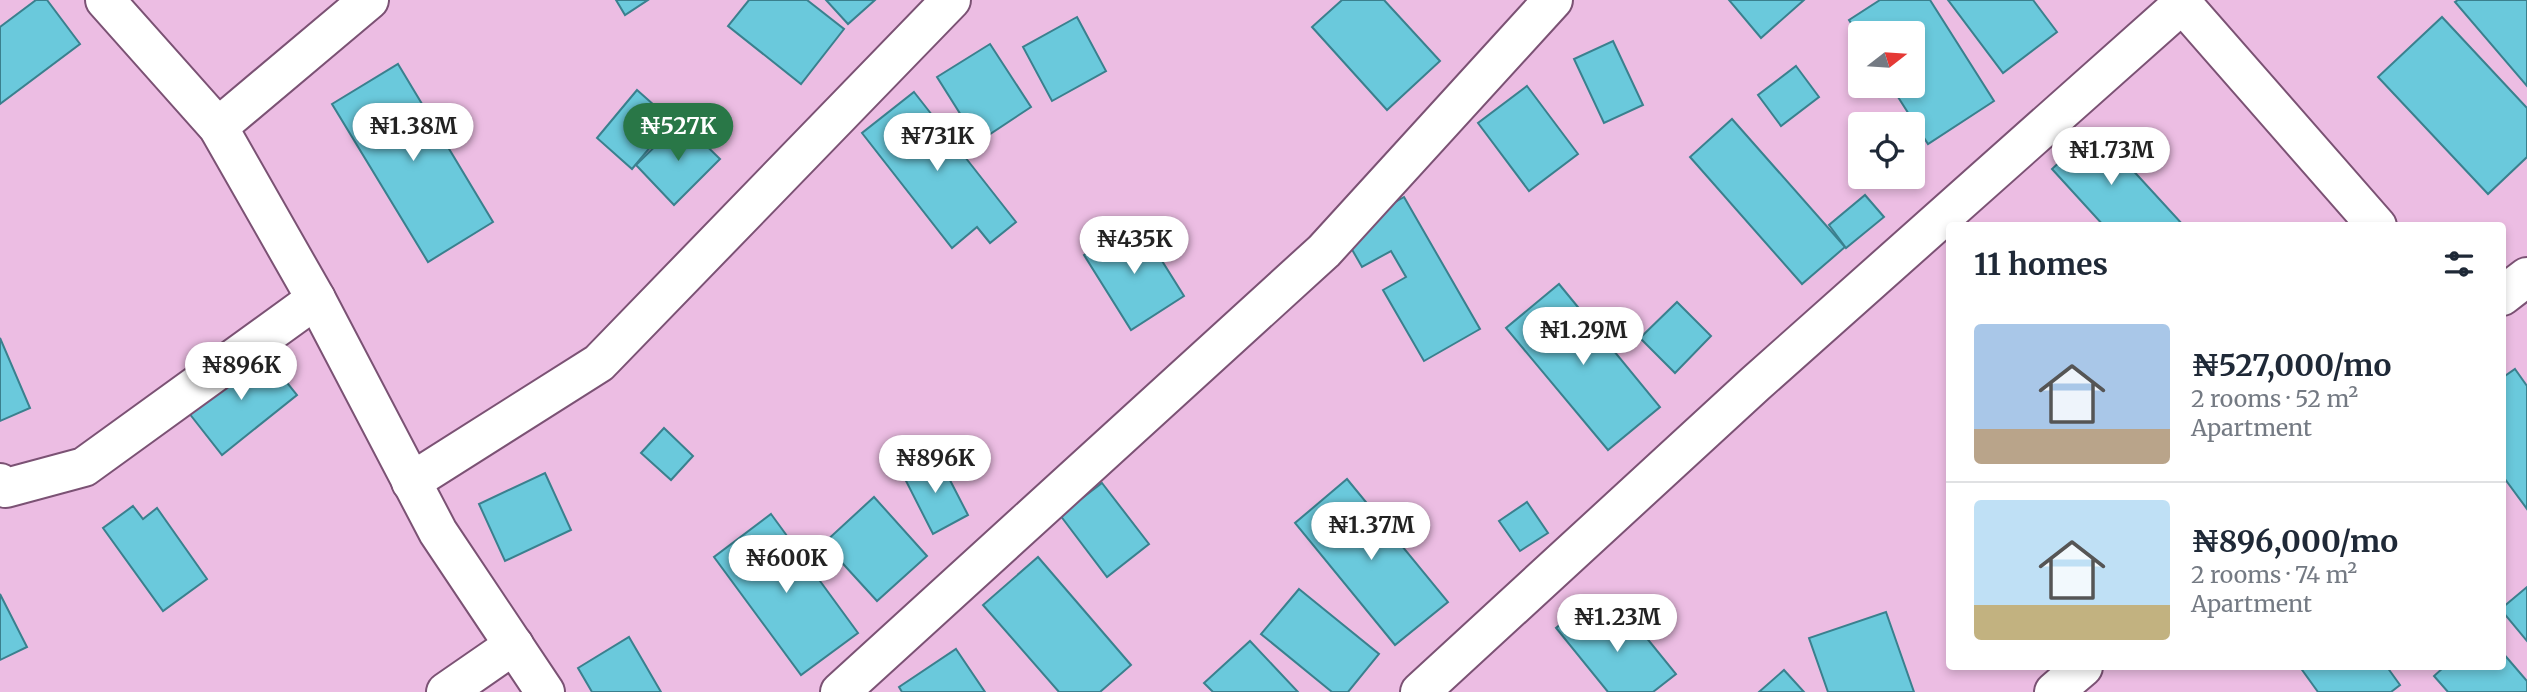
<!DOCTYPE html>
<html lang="en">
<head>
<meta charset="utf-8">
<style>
	:root { --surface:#fff; --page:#f2f2f3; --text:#1f2937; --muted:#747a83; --line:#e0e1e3; --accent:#297747 }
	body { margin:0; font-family:Merriweather,serif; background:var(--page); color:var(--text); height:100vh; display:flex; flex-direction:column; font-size:26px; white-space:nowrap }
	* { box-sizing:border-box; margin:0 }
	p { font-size:23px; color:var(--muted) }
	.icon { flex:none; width:38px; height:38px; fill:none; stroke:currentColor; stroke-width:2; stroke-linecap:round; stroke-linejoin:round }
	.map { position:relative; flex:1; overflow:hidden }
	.details { position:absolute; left:1946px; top:222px; width:560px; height:448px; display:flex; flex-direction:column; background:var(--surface); border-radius:7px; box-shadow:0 4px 10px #0003 }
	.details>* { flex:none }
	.needle { width:46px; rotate:73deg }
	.fabs { position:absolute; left:1848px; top:21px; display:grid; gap:14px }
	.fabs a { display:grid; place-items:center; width:77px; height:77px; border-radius:7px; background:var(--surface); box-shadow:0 4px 10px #0003; font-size:35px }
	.price { position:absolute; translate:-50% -60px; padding:0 16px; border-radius:24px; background:#fff; color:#222; font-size:23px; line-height:46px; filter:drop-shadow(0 2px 4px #0008) }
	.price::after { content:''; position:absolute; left:50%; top:42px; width:21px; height:16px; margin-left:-10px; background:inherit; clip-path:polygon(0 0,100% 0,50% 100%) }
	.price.selected { background:var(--accent); color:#fff }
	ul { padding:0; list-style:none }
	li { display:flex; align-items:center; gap:21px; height:175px; padding:0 28px }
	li+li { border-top:2px solid var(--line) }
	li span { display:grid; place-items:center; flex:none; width:196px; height:140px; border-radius:7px; color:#555 }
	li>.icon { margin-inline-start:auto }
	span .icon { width:84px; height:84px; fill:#fffc; stroke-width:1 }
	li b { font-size:30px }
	h2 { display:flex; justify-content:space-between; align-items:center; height:84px; padding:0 28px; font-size:30px }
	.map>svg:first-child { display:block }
	.building { fill:#6ac9dc; stroke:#3a808e; stroke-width:2 }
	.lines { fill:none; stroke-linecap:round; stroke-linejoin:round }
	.minor-casing { stroke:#7b5274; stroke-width:42 }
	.minor { stroke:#fff; stroke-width:38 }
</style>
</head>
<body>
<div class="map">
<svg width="2527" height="692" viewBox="0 0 2527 692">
	<rect width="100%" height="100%" fill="#ecbde3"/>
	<g class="building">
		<polygon points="36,0 47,0 80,44 0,104 0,27"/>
		<polygon points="616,0 648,0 625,15"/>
		<polygon points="749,0 807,0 844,29 801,84 728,26"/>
		<polygon points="826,0 875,0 848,24"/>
		<polygon points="1342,0 1384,0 1440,61 1387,110 1312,27"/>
		<polygon points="1729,0 1804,0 1761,38"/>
		<polygon points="1880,0 1930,0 1994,101 1928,144 1891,86 1913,86 1913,33 1860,33 1860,37 1849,20"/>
		<polygon points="1948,0 2033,0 2057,32 2003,73"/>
		<polygon points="2458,0 2527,0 2527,86 2455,2"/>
		<polygon points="1077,17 1106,71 1052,101 1023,47"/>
		<polygon points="2442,17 2527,108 2527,157 2488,194 2378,77"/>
		<polygon points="1613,41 1643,105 1604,123 1574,59"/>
		<polygon points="990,44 1031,107 978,142 937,77"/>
		<polygon points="398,64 493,222 428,262 332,104"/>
		<polygon points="1796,66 1819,97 1781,126 1758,95"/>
		<polygon points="1527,86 1578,154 1529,191 1478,123"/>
		<polygon points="637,90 672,121 632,169 597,138"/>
		<polygon points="914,92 1016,222 990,243 977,227 952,248 862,133"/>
		<polygon points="1732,119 1845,247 1802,284 1690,157"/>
		<polygon points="681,121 720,159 674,205 636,165"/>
		<polygon points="2095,129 2184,226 2104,226 2052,169"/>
		<polygon points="1865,195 1884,217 1846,248 1829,225"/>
		<polygon points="1404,197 1480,329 1424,361 1383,290 1406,277 1391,251 1362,267 1342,232"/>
		<polygon points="1137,221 1184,296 1131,330 1084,255"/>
		<polygon points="1559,284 1660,407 1608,450 1506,328"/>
		<polygon points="1677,302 1711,336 1675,373 1640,338"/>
		<polygon points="0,338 30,408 0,421"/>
		<polygon points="260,349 297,395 222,455 185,408"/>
		<polygon points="2515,369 2527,386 2527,509 2502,475 2502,378"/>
		<polygon points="664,428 693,456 671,480 641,453"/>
		<polygon points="938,457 968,515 933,534 903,475"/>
		<polygon points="545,473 571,530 505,561 479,504"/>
		<polygon points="1347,479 1448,602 1395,645 1295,523"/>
		<polygon points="1102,483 1149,544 1107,577 1060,515"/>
		<polygon points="874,497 927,556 877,601 824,543"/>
		<polygon points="1527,502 1548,533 1520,551 1499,521"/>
		<polygon points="133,506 143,519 157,508 207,579 163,611 103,528"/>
		<polygon points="771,514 858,633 801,675 714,557"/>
		<polygon points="1038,557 1131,665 1100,692 1059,692 983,605"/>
		<polygon points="2527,587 2527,641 2502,611 2502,608"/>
		<polygon points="1299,589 1379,654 1348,692 1332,692 1261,634"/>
		<polygon points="0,594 27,647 0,660"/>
		<polygon points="1582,607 1605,634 1628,615 1676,674 1653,692 1608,692 1556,628"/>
		<polygon points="1886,612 1914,692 1828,692 1809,638"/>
		<polygon points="629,637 661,692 592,692 578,668"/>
		<polygon points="1250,641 1298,692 1213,692 1204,683"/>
		<polygon points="956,649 985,692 902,692 899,687"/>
		<polygon points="2502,652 2527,681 2527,692 2448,692 2434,676 2444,667 2502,667"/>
		<polygon points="2300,667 2387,667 2400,685 2391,692 2318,692"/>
		<polygon points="1784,670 1804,692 1759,692"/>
	</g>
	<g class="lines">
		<defs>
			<g id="minor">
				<polyline points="105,0 218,127 316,299 438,532 545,692"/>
				<polyline points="2179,0 2377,226"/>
				<polyline points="218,127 369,0"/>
				<polyline points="2502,296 2527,277"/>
				<polyline points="411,482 599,363 951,0"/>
				<polyline points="0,483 6,488 84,467 316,299"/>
				<polyline points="446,692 514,645"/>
				<polyline points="840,692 1324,251 1553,0"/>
				<polyline points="1420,692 1755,384 2182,4"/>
				<polyline points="2054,692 2083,667"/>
			</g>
		</defs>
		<use href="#minor" class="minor-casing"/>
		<use href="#minor" class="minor"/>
	</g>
</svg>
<div class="fabs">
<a><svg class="needle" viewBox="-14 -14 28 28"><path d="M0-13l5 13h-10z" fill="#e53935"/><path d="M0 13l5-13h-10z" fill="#747a83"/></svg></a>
<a><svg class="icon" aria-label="locate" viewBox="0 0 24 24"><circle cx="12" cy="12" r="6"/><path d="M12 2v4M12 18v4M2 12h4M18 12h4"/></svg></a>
</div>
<b class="price" style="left:413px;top:163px">₦1.38M</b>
<b class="price selected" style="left:678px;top:163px">₦527K</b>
<b class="price" style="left:937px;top:173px">₦731K</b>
<b class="price" style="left:2111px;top:187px">₦1.73M</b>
<b class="price" style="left:1134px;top:276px">₦435K</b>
<b class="price" style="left:1583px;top:367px">₦1.29M</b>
<b class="price" style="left:241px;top:402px">₦896K</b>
<b class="price" style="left:935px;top:495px">₦896K</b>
<b class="price" style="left:1371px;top:562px">₦1.37M</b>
<b class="price" style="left:786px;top:595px">₦600K</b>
<b class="price" style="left:1617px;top:654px">₦1.23M</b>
<section class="details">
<h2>11 homes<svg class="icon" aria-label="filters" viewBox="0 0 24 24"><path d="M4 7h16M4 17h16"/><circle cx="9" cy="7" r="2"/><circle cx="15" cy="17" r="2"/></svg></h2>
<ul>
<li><span style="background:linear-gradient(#a9c7e8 75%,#b9a48a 0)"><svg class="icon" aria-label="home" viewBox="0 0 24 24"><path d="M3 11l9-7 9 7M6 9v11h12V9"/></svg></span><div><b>₦527,000/mo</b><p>2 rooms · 52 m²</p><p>Apartment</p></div></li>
<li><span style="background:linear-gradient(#bfe0f5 75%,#c2b280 0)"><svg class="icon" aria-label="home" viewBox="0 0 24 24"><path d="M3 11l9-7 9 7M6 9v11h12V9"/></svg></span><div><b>₦896,000/mo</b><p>2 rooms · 74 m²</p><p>Apartment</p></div></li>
</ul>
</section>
</div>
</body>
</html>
